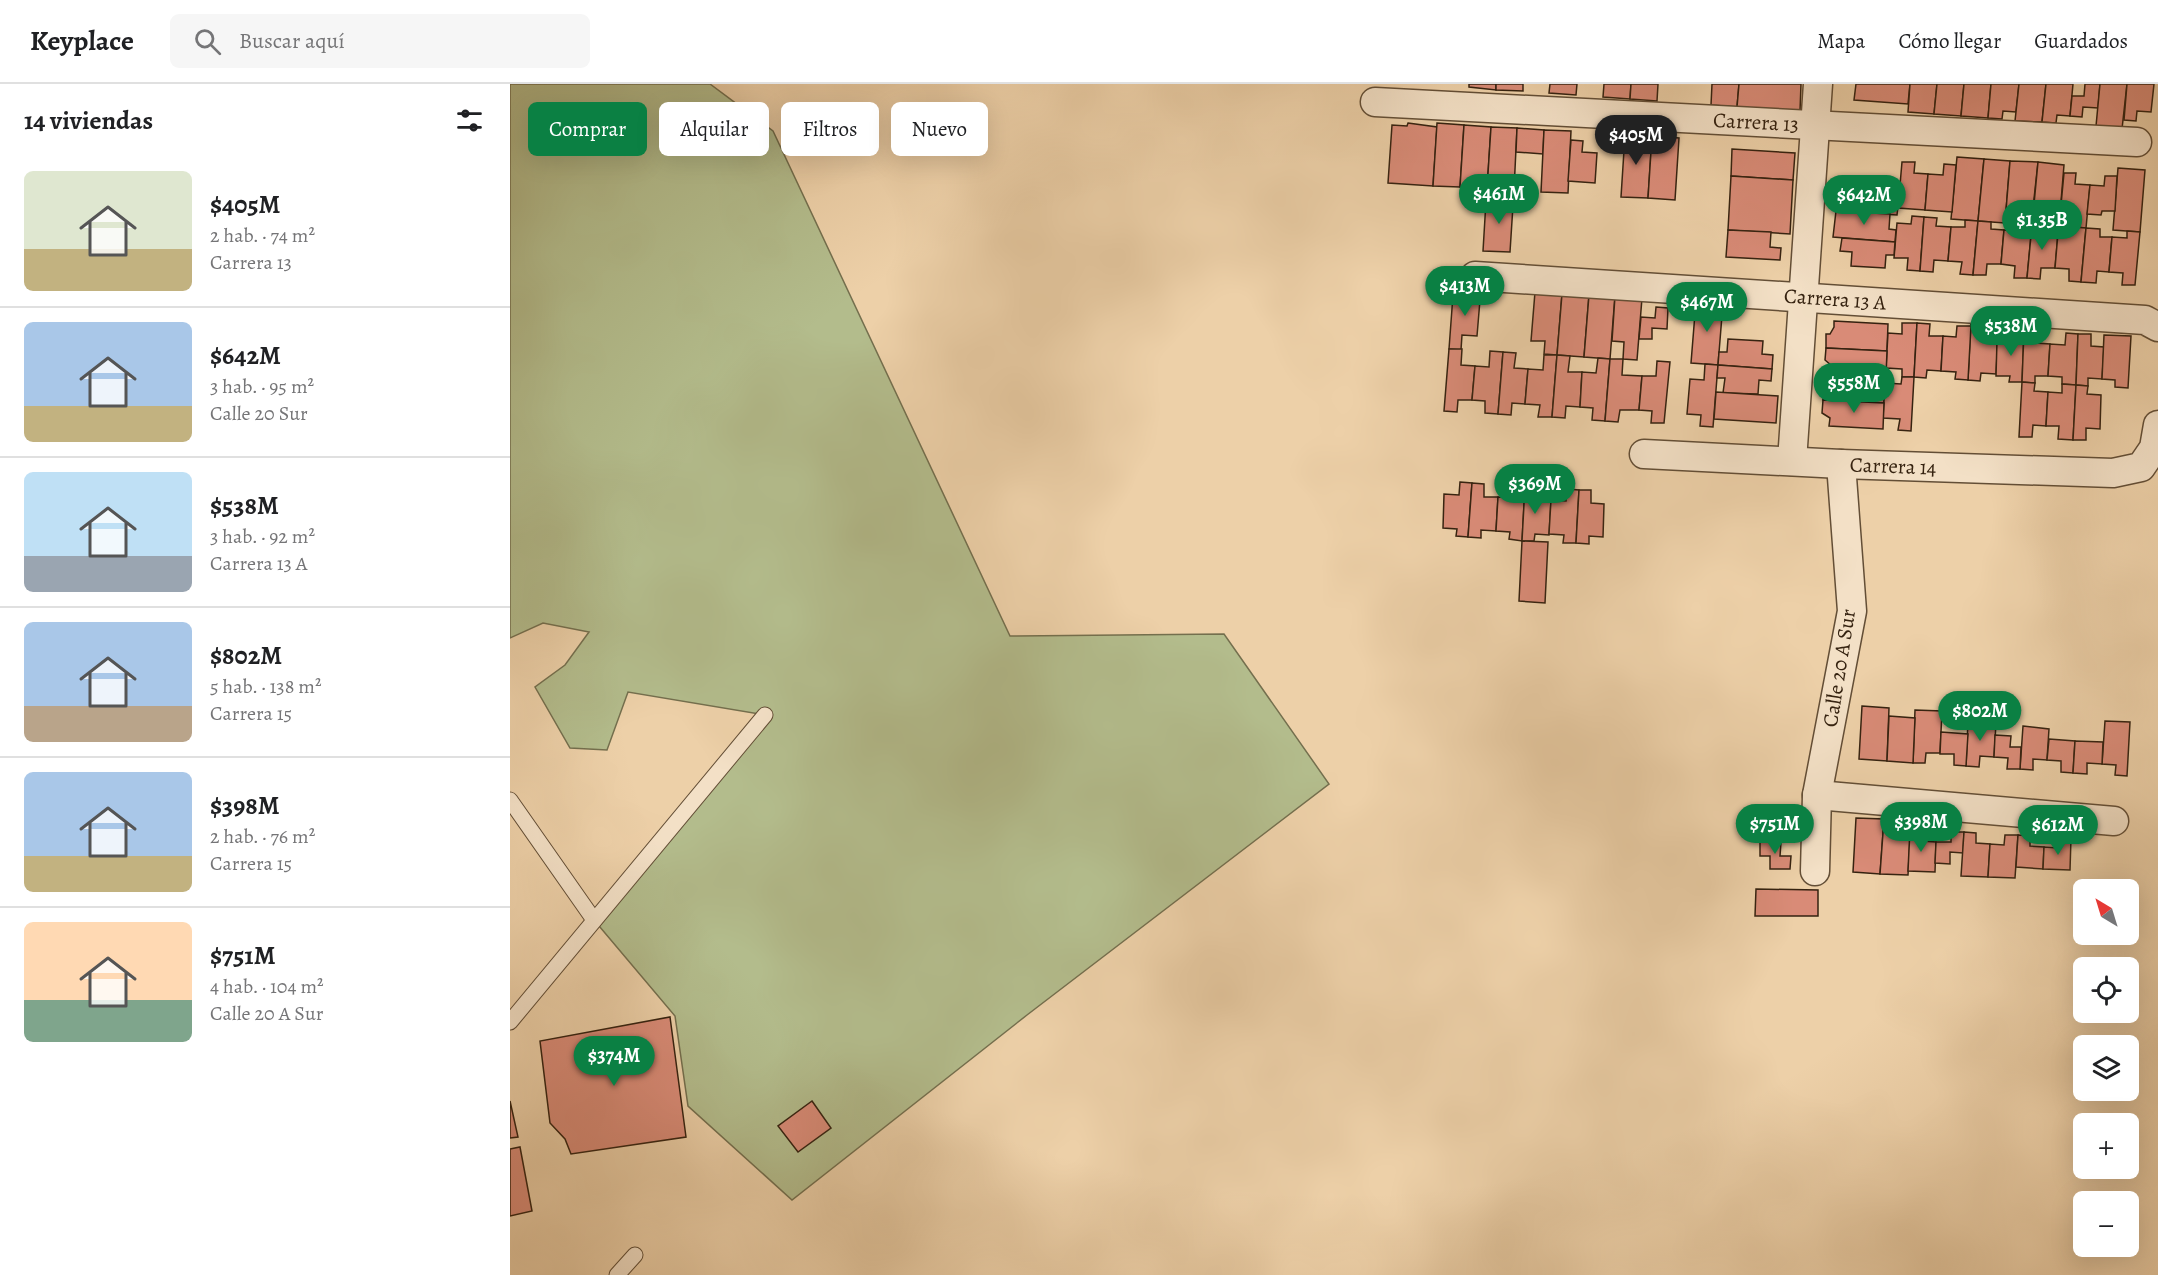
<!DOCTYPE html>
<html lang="es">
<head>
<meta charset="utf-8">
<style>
	:root { --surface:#fff; --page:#f6f6f6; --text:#202124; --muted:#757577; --line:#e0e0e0; --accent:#0b8043 }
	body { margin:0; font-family:Alegreya,serif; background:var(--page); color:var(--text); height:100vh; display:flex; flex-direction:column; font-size:22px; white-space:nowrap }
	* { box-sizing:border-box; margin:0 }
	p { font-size:20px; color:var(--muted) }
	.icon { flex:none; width:33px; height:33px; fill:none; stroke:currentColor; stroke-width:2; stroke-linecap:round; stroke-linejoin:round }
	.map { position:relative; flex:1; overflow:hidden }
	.panel { display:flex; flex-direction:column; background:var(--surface); width:510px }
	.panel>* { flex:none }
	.top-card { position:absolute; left:18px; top:18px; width:570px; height:54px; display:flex; gap:12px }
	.needle { width:39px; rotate:322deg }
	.controls { position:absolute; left:1563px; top:795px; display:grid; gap:12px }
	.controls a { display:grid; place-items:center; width:66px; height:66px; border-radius:9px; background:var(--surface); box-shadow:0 6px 24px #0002; font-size:30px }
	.price { position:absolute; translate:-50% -51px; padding:0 14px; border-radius:21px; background:var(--accent); color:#fff; font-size:20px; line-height:39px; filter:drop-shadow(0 2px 3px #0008) }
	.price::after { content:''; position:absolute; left:50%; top:36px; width:18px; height:14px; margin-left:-9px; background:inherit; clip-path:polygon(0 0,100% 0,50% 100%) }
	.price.active { background:#222; color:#fff }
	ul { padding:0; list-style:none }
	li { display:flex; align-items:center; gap:18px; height:150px; padding:0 24px }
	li+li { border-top:2px solid var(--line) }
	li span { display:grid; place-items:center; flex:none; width:168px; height:120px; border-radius:9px; color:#555 }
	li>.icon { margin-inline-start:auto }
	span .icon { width:72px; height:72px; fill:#fffc; stroke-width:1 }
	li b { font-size:26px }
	h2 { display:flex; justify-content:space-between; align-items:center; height:72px; padding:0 24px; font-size:26px }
	.chip { padding:0 21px; border-radius:9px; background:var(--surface); box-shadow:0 6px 24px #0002; font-size:21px; line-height:54px }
	.chip.active { background:var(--accent); color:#fff }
	header { display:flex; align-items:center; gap:36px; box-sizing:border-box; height:84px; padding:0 30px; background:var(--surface); border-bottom:2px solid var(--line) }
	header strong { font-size:28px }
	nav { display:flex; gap:33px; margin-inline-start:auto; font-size:21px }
	.search { width:420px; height:54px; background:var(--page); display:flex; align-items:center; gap:15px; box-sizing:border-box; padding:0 21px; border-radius:9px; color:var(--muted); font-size:22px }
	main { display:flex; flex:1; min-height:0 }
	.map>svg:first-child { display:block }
	.green { fill:#b3bc8c; stroke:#746f4e; stroke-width:1.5 }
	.building { fill:#d98b77; stroke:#352210; stroke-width:1.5 }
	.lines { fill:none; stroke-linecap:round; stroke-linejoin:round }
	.lane-casing { stroke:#634e36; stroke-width:17 }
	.street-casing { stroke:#634e36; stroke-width:31 }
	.lane { stroke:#f3e0c6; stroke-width:15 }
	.street { stroke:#f3e0c6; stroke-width:28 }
	.labels { text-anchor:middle; stroke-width:4.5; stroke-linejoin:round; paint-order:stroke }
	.street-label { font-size:21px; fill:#352210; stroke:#f3e0c6 }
</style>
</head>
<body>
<header>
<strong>Keyplace</strong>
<div class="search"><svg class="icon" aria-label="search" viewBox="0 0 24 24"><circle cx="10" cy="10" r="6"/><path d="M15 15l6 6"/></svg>Buscar aquí</div>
<nav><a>Mapa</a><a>Cómo llegar</a><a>Guardados</a></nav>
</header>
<main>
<section class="panel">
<h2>14 viviendas<svg class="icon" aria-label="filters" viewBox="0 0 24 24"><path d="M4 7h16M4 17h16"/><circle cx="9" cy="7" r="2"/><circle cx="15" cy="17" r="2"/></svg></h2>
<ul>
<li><span style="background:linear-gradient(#dfe7d0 65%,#c2b280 0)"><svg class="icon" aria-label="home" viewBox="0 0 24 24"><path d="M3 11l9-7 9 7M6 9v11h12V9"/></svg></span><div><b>$405M</b><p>2 hab. · 74 m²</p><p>Carrera 13</p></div></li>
<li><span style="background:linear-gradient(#a9c7e8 70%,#c2b280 0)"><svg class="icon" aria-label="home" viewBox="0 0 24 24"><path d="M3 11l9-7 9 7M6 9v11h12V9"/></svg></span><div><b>$642M</b><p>3 hab. · 95 m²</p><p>Calle 20 Sur</p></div></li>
<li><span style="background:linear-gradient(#bfe0f5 70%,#9aa5b1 0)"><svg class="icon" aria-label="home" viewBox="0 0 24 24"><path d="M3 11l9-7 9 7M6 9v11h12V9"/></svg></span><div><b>$538M</b><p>3 hab. · 92 m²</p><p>Carrera 13 A</p></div></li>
<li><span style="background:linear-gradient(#a9c7e8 70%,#b9a48a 0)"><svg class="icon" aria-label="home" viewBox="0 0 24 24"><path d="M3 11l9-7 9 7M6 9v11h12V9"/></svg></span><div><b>$802M</b><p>5 hab. · 138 m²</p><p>Carrera 15</p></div></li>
<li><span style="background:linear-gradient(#a9c7e8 70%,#c2b280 0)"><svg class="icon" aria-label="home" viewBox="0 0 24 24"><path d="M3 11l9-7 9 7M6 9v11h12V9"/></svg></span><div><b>$398M</b><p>2 hab. · 76 m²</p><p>Carrera 15</p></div></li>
<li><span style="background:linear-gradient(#ffd9b3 65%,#7fa58c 0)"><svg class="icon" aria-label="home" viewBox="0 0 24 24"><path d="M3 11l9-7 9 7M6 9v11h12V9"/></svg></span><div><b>$751M</b><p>4 hab. · 104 m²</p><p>Calle 20 A Sur</p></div></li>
</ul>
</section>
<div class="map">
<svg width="1648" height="1191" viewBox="0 0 1648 1191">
	<rect width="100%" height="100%" fill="#edd0a8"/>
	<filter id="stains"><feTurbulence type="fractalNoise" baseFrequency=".00333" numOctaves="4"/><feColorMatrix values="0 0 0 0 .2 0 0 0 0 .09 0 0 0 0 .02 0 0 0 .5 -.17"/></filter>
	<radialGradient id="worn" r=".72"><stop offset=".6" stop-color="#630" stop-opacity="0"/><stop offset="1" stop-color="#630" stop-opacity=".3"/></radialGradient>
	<polygon class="green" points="0,0 200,0 263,47 500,552 714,550 819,700 517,931 282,1116 178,1022 165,932 84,836 255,631 118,608 97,666 60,664 25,603 55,581 79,548 33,539 0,554"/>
	<g class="building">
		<polygon points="959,0 986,0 986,6 959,3"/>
		<polygon points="986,0 1013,0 1013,7 986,6"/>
		<polygon points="1040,0 1067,0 1066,11 1039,9"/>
		<polygon points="1094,0 1121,0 1120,15 1093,13"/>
		<polygon points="1121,0 1148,0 1147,17 1120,15"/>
		<polygon points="1202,0 1229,0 1227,23 1201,21"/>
		<polygon points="1229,0 1291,0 1290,27 1227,23"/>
		<polygon points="1346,0 1400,0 1398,20 1344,16"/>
		<polygon points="1400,0 1427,0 1424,30 1398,28"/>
		<polygon points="1427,0 1454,0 1451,32 1424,30"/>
		<polygon points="1454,0 1481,0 1478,34 1451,32"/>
		<polygon points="1481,0 1509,0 1506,28 1493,27 1492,35 1478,34"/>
		<polygon points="1509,0 1536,0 1532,38 1505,37"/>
		<polygon points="1536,0 1563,0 1560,32 1547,31 1546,39 1532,38"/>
		<polygon points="1575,0 1590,0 1588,24 1573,23 1572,33 1560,32 1562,12 1574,12"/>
		<polygon points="1590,0 1617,0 1612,45 1586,42"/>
		<polygon points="1617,0 1644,0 1641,28 1627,27 1626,37 1614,36"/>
		<polygon points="898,39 927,43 923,102 878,99 882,41 897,42"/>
		<polygon points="927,39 954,41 950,103 923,102"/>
		<polygon points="954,41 981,43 977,105 950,103"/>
		<polygon points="981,43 1007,44 1004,106 977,105"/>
		<polygon points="1007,44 1034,46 1033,70 1006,68"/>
		<polygon points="1034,46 1061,47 1058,109 1031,108"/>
		<polygon points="1115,51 1142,52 1138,114 1111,113"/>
		<polygon points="1142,52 1169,54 1165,116 1138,114"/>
		<polygon points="1061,56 1073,57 1072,68 1087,69 1085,99 1058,97"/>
		<polygon points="1222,65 1285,69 1283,96 1221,92"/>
		<polygon points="1447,73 1474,75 1468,137 1441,135"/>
		<polygon points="1474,75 1500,77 1495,139 1468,137"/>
		<polygon points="1500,77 1528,78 1523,124 1507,123 1505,139 1495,139"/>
		<polygon points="1392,78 1405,78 1404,89 1418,90 1415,126 1388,124"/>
		<polygon points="1528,78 1554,81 1549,142 1537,142 1537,127 1529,126 1528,141 1522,141"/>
		<polygon points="1434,80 1446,81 1442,128 1415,126 1418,90 1433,91"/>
		<polygon points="1608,84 1635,86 1630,148 1603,146"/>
		<polygon points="1554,89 1566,89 1565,100 1580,101 1576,144 1549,142"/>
		<polygon points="1221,92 1283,96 1280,150 1218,146"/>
		<polygon points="1595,92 1607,92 1605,127 1592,127 1591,131 1577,130 1580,101 1594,102"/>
		<polygon points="1328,100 1390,104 1387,131 1326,127"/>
		<polygon points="998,106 1004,106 1000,168 973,167 976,117 997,119"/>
		<polygon points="1326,127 1380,130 1379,145 1386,146 1385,158 1323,153"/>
		<polygon points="1402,132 1414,133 1410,187 1397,186 1398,174 1384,174 1387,139 1401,140"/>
		<polygon points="1414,133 1427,134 1426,142 1441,143 1438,177 1424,176 1423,188 1410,187"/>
		<polygon points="1455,136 1468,137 1463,191 1450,190 1452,178 1438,177 1441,143 1455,143"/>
		<polygon points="1468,137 1481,138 1481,145 1494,146 1491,180 1477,180 1476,191 1463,191"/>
		<polygon points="1509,140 1522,141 1517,194 1504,194 1505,182 1491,180 1494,146 1509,147"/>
		<polygon points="1522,141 1535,141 1534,149 1548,149 1545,184 1531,184 1530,195 1517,194"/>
		<polygon points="1563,143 1576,144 1571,198 1559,197 1559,185 1545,184 1548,149 1562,151"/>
		<polygon points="1576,144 1590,145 1590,153 1602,153 1599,188 1587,187 1586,199 1571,198"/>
		<polygon points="1218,146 1261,148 1260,163 1271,164 1270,176 1216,173"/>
		<polygon points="1617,147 1630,148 1625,201 1612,201 1613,189 1599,188 1602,153 1617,154"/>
		<polygon points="1332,154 1385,158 1384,171 1376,171 1375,184 1341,182 1342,168 1330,167"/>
		<polygon points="959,204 971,204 967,252 952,251 951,266 939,265 943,211 958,212"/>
		<polygon points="1025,208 1052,210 1047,271 1034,270 1035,257 1021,257"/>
		<polygon points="1052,210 1079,211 1074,273 1047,271"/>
		<polygon points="1079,211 1105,212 1100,275 1074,273"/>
		<polygon points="1105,212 1132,214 1127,276 1113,275 1114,258 1102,257"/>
		<polygon points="1186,217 1213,219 1208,281 1181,279"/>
		<polygon points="1146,223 1158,224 1157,245 1142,244 1142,255 1129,255 1131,233 1145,234"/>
		<polygon points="1461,236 1473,236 1473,249 1488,250 1486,290 1471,289 1470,297 1458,296"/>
		<polygon points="1324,237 1378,240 1377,267 1316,264 1316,250 1320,250 1324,243"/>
		<polygon points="1392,239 1407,239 1404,293 1392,293 1392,285 1376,284 1378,249 1392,250"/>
		<polygon points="1407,239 1420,240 1419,252 1433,252 1431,287 1417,286 1416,294 1404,293"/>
		<polygon points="1447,242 1461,242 1458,296 1445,295 1446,288 1431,287 1433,252 1446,253"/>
		<polygon points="1502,246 1514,247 1512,298 1499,298 1500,292 1486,292 1487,257 1501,258"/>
		<polygon points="1514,247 1526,248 1526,259 1540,260 1538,292 1525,292 1525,299 1512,298"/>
		<polygon points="1556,249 1568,250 1566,301 1552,300 1552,293 1538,292 1540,260 1555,261"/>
		<polygon points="1568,250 1581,250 1581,262 1594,263 1592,295 1578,294 1578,302 1566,301"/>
		<polygon points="1594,251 1621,252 1618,304 1605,303 1605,296 1592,295"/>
		<polygon points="1218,255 1253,257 1252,270 1263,271 1262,285 1208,281 1209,268 1217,268"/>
		<polygon points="1316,264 1377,267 1376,292 1322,289 1322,282 1315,276"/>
		<polygon points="939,265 952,265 951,281 965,282 962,316 948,316 947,328 934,327"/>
		<polygon points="980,267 993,268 988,330 975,329 975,317 962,316 965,282 979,283"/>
		<polygon points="993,268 1006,269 1004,284 1018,285 1015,320 1002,319 1001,331 988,330"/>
		<polygon points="1034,271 1047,271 1042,333 1028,333 1030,321 1015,320 1018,285 1033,286"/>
		<polygon points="1047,271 1060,272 1058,288 1072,288 1070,323 1056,322 1055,334 1042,333"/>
		<polygon points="1088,274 1100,275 1095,337 1082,336 1083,324 1070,323 1072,288 1086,289"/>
		<polygon points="1100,275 1113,275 1112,291 1132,292 1129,326 1110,326 1108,338 1095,337"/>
		<polygon points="1147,277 1160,278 1154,339 1141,339 1142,327 1129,326 1132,292 1146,292"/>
		<polygon points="1195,280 1208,281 1203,343 1190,342 1191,331 1177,330 1180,295 1194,296"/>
		<polygon points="1208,281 1262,285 1261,297 1249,296 1248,310 1213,309 1215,294 1207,294"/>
		<polygon points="1322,289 1376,292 1374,319 1313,316 1314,303 1317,304 1322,297"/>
		<polygon points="1392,293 1404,293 1401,347 1388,346 1390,335 1373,334 1375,299 1391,300"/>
		<polygon points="1512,298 1525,299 1524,307 1538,308 1536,342 1523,341 1522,353 1509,353"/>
		<polygon points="1552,300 1566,301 1563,356 1548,355 1549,342 1536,342 1538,308 1552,309"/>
		<polygon points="1566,301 1578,302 1577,310 1591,311 1590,345 1576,344 1576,356 1563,356"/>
		<polygon points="1206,308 1268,312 1266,339 1204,335"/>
		<polygon points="1313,316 1374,319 1373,345 1319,342 1320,334 1312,329"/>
		<polygon points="950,398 962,399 958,453 946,452 947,445 933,444 934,410 949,411"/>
		<polygon points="962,399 974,400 974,413 988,413 986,447 971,446 971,454 958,453"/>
		<polygon points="1003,402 1015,402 1012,457 999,455 1000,448 986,447 988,413 1002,414"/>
		<polygon points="1015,402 1027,403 1027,416 1041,416 1039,451 1025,450 1024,457 1012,457"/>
		<polygon points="1057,405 1069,406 1066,459 1053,459 1054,451 1039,450 1041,416 1056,417"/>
		<polygon points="1069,406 1081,406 1081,419 1094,420 1093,453 1079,452 1079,460 1066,459"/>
		<polygon points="1012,457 1038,458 1035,519 1009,517"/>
		<polygon points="1352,622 1379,624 1377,677 1349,675"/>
		<polygon points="1405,626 1432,627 1430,669 1416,669 1415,679 1403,679"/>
		<polygon points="1379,632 1405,634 1403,679 1377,677"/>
		<polygon points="1458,637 1486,639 1484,673 1470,672 1469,683 1456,682"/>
		<polygon points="1595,637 1620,638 1617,692 1605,691 1606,681 1592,680"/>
		<polygon points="1513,642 1539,645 1537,676 1523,675 1523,686 1510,685"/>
		<polygon points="1431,648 1458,650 1456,682 1444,681 1444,670 1430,670"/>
		<polygon points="1485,651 1501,652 1500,663 1511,663 1510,685 1497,685 1498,674 1484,673"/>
		<polygon points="1539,655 1565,657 1563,689 1551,688 1551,677 1537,676"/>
		<polygon points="1565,657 1593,658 1592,680 1577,679 1577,690 1563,689"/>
		<polygon points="1262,731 1282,731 1282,744 1272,743 1271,758 1250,758 1251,743 1261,743"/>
		<polygon points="1346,734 1374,735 1370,790 1343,788"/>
		<polygon points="1374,735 1401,737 1398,791 1370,790"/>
		<polygon points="1400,745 1412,746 1412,757 1426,758 1425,788 1398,787"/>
		<polygon points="1441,748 1454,748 1453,769 1440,768 1440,780 1425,779 1426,758 1441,758"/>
		<polygon points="1454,748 1466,749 1466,759 1480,760 1478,793 1451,792"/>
		<polygon points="1495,751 1508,751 1505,794 1478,793 1480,760 1494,761"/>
		<polygon points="1508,751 1520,752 1520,762 1534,763 1533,785 1506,783"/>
		<polygon points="1549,753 1561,754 1560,786 1533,785 1534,763 1548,764"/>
		<polygon points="1250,758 1271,758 1270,772 1281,772 1280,785 1260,785 1260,772 1250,772"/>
		<polygon points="1246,805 1308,806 1308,832 1245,832"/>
		<polygon points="160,933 176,1053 61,1070 55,1055 40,1039 30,957"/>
		<polygon points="0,1017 8,1053 0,1054"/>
		<polygon points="302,1017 321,1044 288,1068 268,1042"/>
		<polygon points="10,1063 22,1127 0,1132 0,1065"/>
	</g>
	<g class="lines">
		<defs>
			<g id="lane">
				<polyline points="0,716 84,836"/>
				<polyline points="0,938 255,631"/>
				<polyline points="107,1191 125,1171"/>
			</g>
			<g id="street">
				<polyline points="865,18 1627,58"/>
				<polyline points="965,192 1635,236 1648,243"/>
				<polyline points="1134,370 1331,380 1603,389 1631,383 1644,364 1648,341"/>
				<polyline points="1282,377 1308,0"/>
				<polyline points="1307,711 1604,737"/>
				<polyline points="1305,787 1307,711 1342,527 1331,380"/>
			</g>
		</defs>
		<use href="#lane" class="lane-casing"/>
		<use href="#street" class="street-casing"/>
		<use href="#lane" class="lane"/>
		<use href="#street" class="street"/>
	</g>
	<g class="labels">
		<g class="street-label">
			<text transform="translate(1246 38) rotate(3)" y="7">Carrera 13</text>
			<text transform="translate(1325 215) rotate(4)" y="7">Carrera 13 A</text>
			<text transform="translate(1383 382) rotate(2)" y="7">Carrera 14</text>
			<text transform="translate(1329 584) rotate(-81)" y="7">Calle 20 A Sur</text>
		</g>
	</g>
	<rect width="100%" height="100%" filter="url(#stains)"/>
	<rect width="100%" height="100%" fill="url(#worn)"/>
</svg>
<div class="controls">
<a><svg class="needle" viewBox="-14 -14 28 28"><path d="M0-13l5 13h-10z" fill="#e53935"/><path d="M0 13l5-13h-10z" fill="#757577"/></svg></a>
<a><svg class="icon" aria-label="locate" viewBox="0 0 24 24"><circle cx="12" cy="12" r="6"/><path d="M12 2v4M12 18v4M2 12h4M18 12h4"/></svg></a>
<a><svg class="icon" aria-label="layers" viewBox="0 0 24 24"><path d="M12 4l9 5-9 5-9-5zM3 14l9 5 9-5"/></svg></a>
<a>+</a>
<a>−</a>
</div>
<b class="price active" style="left:1126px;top:82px">$405M</b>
<b class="price" style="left:989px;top:141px">$461M</b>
<b class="price" style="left:1354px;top:142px">$642M</b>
<b class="price" style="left:1532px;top:167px">$1.35B</b>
<b class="price" style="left:955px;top:233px">$413M</b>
<b class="price" style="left:1197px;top:249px">$467M</b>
<b class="price" style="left:1501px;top:273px">$538M</b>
<b class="price" style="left:1344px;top:330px">$558M</b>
<b class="price" style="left:1025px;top:431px">$369M</b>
<b class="price" style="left:1470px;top:658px">$802M</b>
<b class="price" style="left:1411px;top:769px">$398M</b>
<b class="price" style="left:1265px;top:771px">$751M</b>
<b class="price" style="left:1548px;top:772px">$612M</b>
<b class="price" style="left:104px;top:1003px">$374M</b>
<div class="top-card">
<a class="chip active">Comprar</a>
<a class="chip">Alquilar</a>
<a class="chip">Filtros</a>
<a class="chip">Nuevo</a>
</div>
</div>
</main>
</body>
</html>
